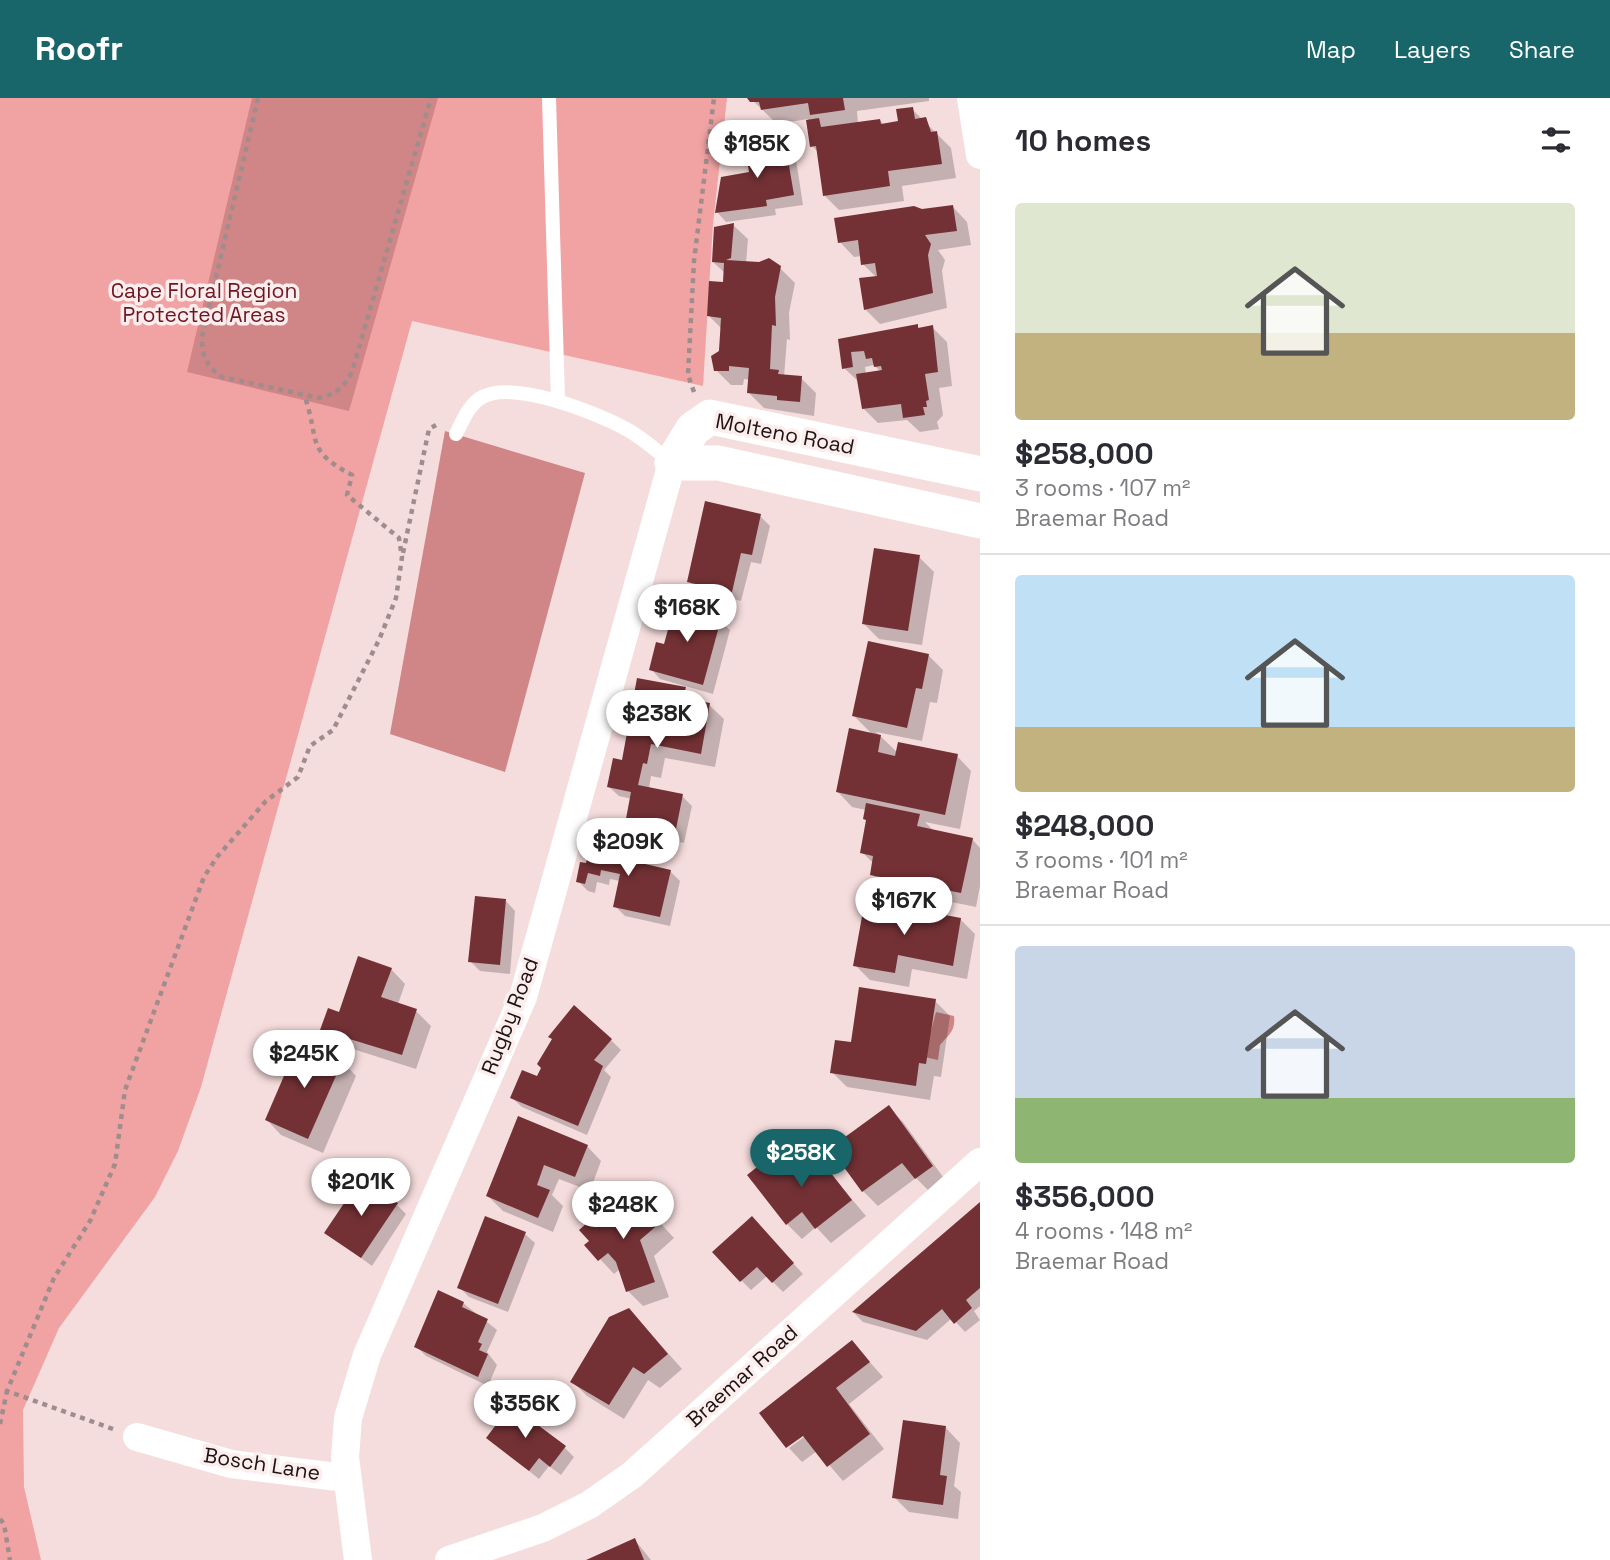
<!DOCTYPE html>
<html lang="en">
<head>
<meta charset="utf-8">
<style>
	:root { --surface:#fff; --page:#f7f7f7; --text:#2b2b33; --muted:#7c7c81; --line:#e1e1e2; --accent:#186669 }
	body { margin:0; font-family:"Space Grotesk",sans-serif; background:var(--page); color:var(--text); height:100vh; display:flex; flex-direction:column; font-size:26px; white-space:nowrap }
	* { box-sizing:border-box; margin:0 }
	p { font-size:23px; color:var(--muted) }
	.icon { flex:none; width:38px; height:38px; fill:none; stroke:currentColor; stroke-width:2; stroke-linecap:round; stroke-linejoin:round }
	.map { position:relative; flex:1; overflow:hidden }
	.sheet { display:flex; flex-direction:column; background:var(--surface); width:630px }
	.sheet>* { flex:none }
	.price { position:absolute; translate:-50% -60px; padding:0 16px; border-radius:24px; background:#fff; color:#222; font-size:23px; line-height:46px; filter:drop-shadow(0 2px 4px #0008) }
	.price::after { content:''; position:absolute; left:50%; top:42px; width:21px; height:16px; margin-left:-10px; background:inherit; clip-path:polygon(0 0,100% 0,50% 100%) }
	.price.active { background:var(--accent); color:#fff }
	ul { padding:0; list-style:none }
	li { display:grid; align-content:center; gap:14px; height:371px; padding:0 35px }
	li+li { border-top:2px solid var(--line) }
	li span { display:grid; place-items:center; height:217px; border-radius:7px; color:#555 }
	li>.icon { margin-inline-start:auto }
	span .icon { width:126px; height:126px; fill:#fffc; stroke-width:1 }
	li b { font-size:30px }
	h2 { display:flex; justify-content:space-between; align-items:center; height:84px; padding:0 35px; font-size:30px }
	header { display:flex; align-items:center; gap:42px; box-sizing:border-box; height:98px; padding:0 35px; background:var(--accent); color:#fff }
	header strong { font-size:33px }
	nav { display:flex; gap:38px; margin-inline-start:auto; font-size:24px }
	main { display:flex; flex:1; min-height:0 }
	.map>svg:first-child { display:block }
	.green { fill:#f1a3a4 }
	.water { fill:#d08586 }
	.shadow { fill:#0003; fill-rule:evenodd }
	.building { fill:#733135 }
	.lines { fill:none; stroke-linecap:round; stroke-linejoin:round }
	.path { stroke:#9f8d8d; stroke-width:4.5; stroke-dasharray:5 5; stroke-linecap:butt }
	.service { stroke:#fff; stroke-width:14 }
	.minor { stroke:#fff; stroke-width:28 }
	.tertiary { stroke:#fff; stroke-width:35 }
	.labels { text-anchor:middle; stroke-width:7; stroke-linejoin:round; paint-order:stroke }
	.park-label { font-size:21px; fill:#6f1522; stroke:#fdeded }
	.street-label { font-size:21px; fill:#1c1414; stroke:#fdeded }
</style>
</head>
<body>
<header>
<strong>Roofr</strong>
<nav><a>Map</a><a>Layers</a><a>Share</a></nav>
</header>
<main>
<div class="map">
<svg width="980" height="1462" viewBox="0 0 980 1462">
	<rect width="100%" height="100%" fill="#f6dddd"/>
	<polygon class="green" points="0,0 727,0 713,126 703,288 412,223 201,989 178,1053 155,1099 59,1230 23,1312 24,1389 41,1462 0,1462"/>
	<g class="water">
		<polygon points="252,0 438,0 349,313 187,274"/>
		<polygon points="445,333 585,375 505,674 390,636"/>
		<path d="M936,914l18,4c2,15 -6,19 -14,29l-2,15 -14,-3z"/>
	</g>
	<g class="shadow">
		<polygon points="750,0 929,0 929,3 857,13 858,25 880,22 884,27 900,25 912,11 951,50 956,80 902,88 904,103 839,112 824,97 818,54 812,48 808,21 777,26"/>
		<polygon points="785,46 795,55 803,107 775,111 776,117 726,124 717,114 751,76"/>
		<polygon points="953,109 967,124 971,147 938,152 945,162 942,173 947,210 880,226 865,211 877,180 863,166 862,158 854,159 840,144 921,113"/>
		<polygon points="733,127 748,141 746,165 780,170 795,185 789,215 790,242 787,241 784,279 801,280 816,295 814,318 764,310 749,295 750,282 744,281 743,287 731,287 716,272 722,231 709,218 725,186 726,176 713,164"/>
		<path d="M917,228l4,3 11,-2 15,15 5,44 -13,2 4,27 -6,7 2,7 -19,3 -13,-12 -29,3 -15,-15 -3,-25 -16,-15 -4,-27zM874,267l7,7 -15,2 -1,-7z"/>
		<polygon points="760,418 770,428 761,466 751,464 741,503 699,493 689,483"/>
		<polygon points="919,459 934,474 922,547 879,541 864,526"/>
		<polygon points="699,507 708,519 720,523 730,532 713,596 660,581 651,571"/>
		<polygon points="928,557 943,572 937,605 930,604 922,643 876,634 898,655 957,658 971,673 960,731 925,724 934,733 972,741 980,750 980,788 976,809 887,791 872,776 874,766 862,754 868,724 865,721 866,712 852,709 838,694 873,637 854,618"/>
		<polygon points="685,591 698,605 709,607 724,621 715,669 665,660 661,680 651,678 649,691 682,698 692,708 684,745 637,735 627,725 632,701 619,698 609,689"/>
		<polygon points="634,752 644,762 643,767 670,773 680,783 670,828 625,818 615,808 620,783 610,781 609,787 597,784 595,795 588,793 578,783 588,767"/>
		<polygon points="506,803 515,813 510,876 480,873 470,863"/>
		<polygon points="960,821 975,836 967,881 912,871 909,889 870,882 855,867"/>
		<polygon points="391,871 405,886 398,906 416,913 431,928 416,971 337,946 322,931"/>
		<polygon points="935,903 950,918 941,979 934,978 930,1002 847,989 832,974 853,946"/>
		<polygon points="611,942 621,952 604,972 611,979 587,1037 522,1009 512,1000 538,981"/>
		<polygon points="342,963 356,978 323,1055 281,1037 267,1022"/>
		<polygon points="888,1009 903,1024 946,1083 931,1095 916,1080 878,1108 863,1093"/>
		<polygon points="519,1020 587,1048 601,1063 590,1093 559,1081 552,1097 563,1108 553,1134 503,1113 488,1098"/>
		<polygon points="808,1049 866,1118 831,1145 816,1129 802,1141 787,1126 766,1065 776,1075"/>
		<polygon points="980,1106 980,1208 974,1213 980,1222 965,1234 952,1220 927,1242 863,1224 854,1215"/>
		<polygon points="397,1107 406,1116 372,1168 327,1135"/>
		<polygon points="622,1115 652,1116 674,1140 654,1158 669,1199 643,1208 628,1193 620,1171 614,1176 587,1147"/>
		<polygon points="761,1130 803,1176 783,1194 767,1178 751,1192 741,1182"/>
		<polygon points="525,1136 535,1145 508,1214 469,1199 459,1189"/>
		<polygon points="463,1205 497,1232 487,1254 497,1267 488,1288 426,1258 416,1248"/>
		<polygon points="643,1227 682,1271 660,1290 648,1282 624,1321 587,1298 573,1284"/>
		<polygon points="852,1244 883,1279 849,1306 884,1351 843,1383 817,1353 802,1364 789,1350 811,1334"/>
		<polygon points="946,1330 960,1345 954,1388 961,1394 958,1421 909,1414 894,1399"/>
		<polygon points="488,1340 565,1350 574,1359 561,1377 549,1368 539,1381"/>
		<polygon points="635,1442 651,1462 590,1462"/>
	</g>
	<g class="building">
		<polygon points="747,0 843,0 845,12 810,17 808,5 761,12 759,4 750,4"/>
		<polygon points="913,9 915,21 926,19 931,34 937,33 942,66 888,73 890,88 823,98 816,48 810,49 806,22 819,20 821,29 880,21 881,26 898,23 896,11"/>
		<polygon points="785,44 794,97 766,102 767,108 715,115 721,79 749,74 745,50"/>
		<polygon points="953,107 957,133 925,137 931,146 928,157 933,195 864,212 859,180 877,178 875,165 861,167 858,142 838,145 834,120 914,108 922,111"/>
		<polygon points="734,125 731,160 726,162 759,164 769,160 781,168 775,199 776,228 772,227 770,271 779,272 778,276 802,278 800,304 777,302 777,298 747,295 749,270 729,268 729,273 714,273 711,258 719,253 721,220 707,218 709,183 723,184 724,165 712,164 714,129"/>
		<polygon points="918,226 918,230 933,227 938,274 925,276 929,302 926,303 927,309 923,309 925,317 903,320 901,306 862,311 856,276 882,272 881,268 874,269 872,260 866,261 864,253 851,254 853,269 842,271 838,241"/>
		<polygon points="705,403 761,416 752,457 741,455 732,494 687,484"/>
		<polygon points="874,450 920,457 908,533 862,526"/>
		<polygon points="677,499 700,505 697,514 721,521 703,587 649,572 656,544 664,546"/>
		<polygon points="868,543 929,556 922,591 916,590 907,630 852,618"/>
		<polygon points="637,580 686,589 683,600 710,605 701,656 651,646 647,666 643,665 638,687 683,696 675,736 625,726 631,694 607,689 613,660 622,662"/>
		<polygon points="849,630 881,637 878,654 895,658 898,644 958,656 945,717 836,694"/>
		<polygon points="866,705 920,716 917,728 973,740 961,795 870,777 873,758 860,755 866,722 863,721"/>
		<polygon points="592,741 635,751 632,763 671,772 660,819 613,809 620,776 601,772 600,778 588,775 585,786 576,784 580,764 586,765"/>
		<polygon points="475,798 506,801 500,867 468,864"/>
		<polygon points="865,802 961,820 953,868 898,857 895,875 853,868"/>
		<polygon points="358,858 392,870 381,899 417,911 402,957 320,932 328,910 339,914"/>
		<polygon points="859,889 936,901 926,966 919,965 916,988 830,975 835,942 851,944"/>
		<polygon points="574,907 612,941 594,962 603,968 578,1028 510,1000 522,972 537,978 541,970 537,966 552,941 548,939"/>
		<polygon points="299,943 343,962 308,1041 265,1022"/>
		<polygon points="889,1007 933,1068 915,1081 902,1065 862,1094 830,1050"/>
		<polygon points="518,1018 588,1047 575,1079 544,1067 537,1087 550,1092 538,1120 486,1098"/>
		<polygon points="809,1047 852,1102 815,1131 802,1114 786,1127 747,1077 766,1062 774,1074"/>
		<polygon points="361,1080 398,1105 361,1160 324,1135"/>
		<polygon points="637,1099 660,1125 640,1142 655,1184 626,1194 616,1164 608,1155 598,1163 584,1147 589,1143 579,1132 612,1103 621,1113"/>
		<polygon points="980,1104 980,1190 966,1202 972,1210 954,1226 942,1211 916,1233 852,1214"/>
		<polygon points="485,1118 526,1134 498,1206 457,1190"/>
		<polygon points="752,1118 794,1165 772,1185 757,1169 740,1184 712,1154"/>
		<polygon points="438,1192 464,1204 462,1209 488,1221 478,1244 482,1246 479,1252 488,1256 478,1279 414,1249"/>
		<polygon points="629,1210 668,1256 644,1276 633,1269 609,1307 570,1284 609,1219"/>
		<polygon points="852,1242 870,1264 836,1290 870,1336 827,1369 803,1338 786,1350 759,1315"/>
		<polygon points="511,1307 566,1348 550,1369 539,1360 529,1373 486,1340"/>
		<polygon points="903,1322 946,1328 940,1377 947,1378 943,1407 892,1400"/>
		<polygon points="635,1440 644,1462 586,1462"/>
	</g>
	<g class="lines">
		<g class="path">
			<path d="M258,0l-56,239c0,19 4,29 20,40l97,21c17,-4 25,-11 33,-26l79,-274"/>
			<polyline points="694,294 688,277 694,163 714,0"/>
			<polyline points="403,455 429,331 436,327"/>
			<polyline points="0,1326 7,1293"/>
			<path d="M113,1331l-106,-38 47,-113 36,-57 25,-57 10,-74 79,-213 13,-20 49,-56 32,-24 12,-31 23,-16 46,-90 17,-42 6,-41 -3,-19 -52,-43 5,-20c-47,-25 -32,-33 -47,-78"/>
			<polyline points="0,1421 4,1426 10,1462"/>
		</g>
		<g class="service">
			<polyline points="549,0 558,302"/>
			<path d="M456,336c6,-12 12,-27 23,-35 31,-22 120,15 149,31 16,9 30,22 44,33"/>
		</g>
		<g class="minor">
			<polyline points="971,0 980,57"/>
			<polyline points="137,1339 231,1366 346,1380"/>
			<polyline points="358,1462 345,1359 348,1320 367,1257 523,899 672,365"/>
			<polyline points="449,1462 543,1430 589,1407 632,1377 980,1064"/>
		</g>
		<g class="tertiary">
			<polyline points="672,365 693,331 710,319 980,376"/>
			<polyline points="672,365 718,365 980,423"/>
		</g>
	</g>
	<g class="labels">
		<g class="park-label">
			<text x="204" y="200">Cape Floral Region<tspan x="204" dy="24">Protected Areas</tspan></text>
		</g>
		<g class="street-label">
			<text transform="translate(785 336) rotate(11)" y="7">Molteno Road</text>
			<text transform="translate(510 918) rotate(-69)" y="7">Rugby Road</text>
			<text transform="translate(742 1278) rotate(-42)" y="7">Braemar Road</text>
			<text transform="translate(262 1366) rotate(9)" y="7">Bosch Lane</text>
		</g>
	</g>
</svg>
<b class="price" style="left:757px;top:82px">$185K</b>
<b class="price" style="left:687px;top:546px">$168K</b>
<b class="price" style="left:657px;top:652px">$238K</b>
<b class="price" style="left:628px;top:780px">$209K</b>
<b class="price" style="left:904px;top:839px">$167K</b>
<b class="price" style="left:304px;top:992px">$245K</b>
<b class="price active" style="left:801px;top:1091px">$258K</b>
<b class="price" style="left:361px;top:1120px">$201K</b>
<b class="price" style="left:623px;top:1143px">$248K</b>
<b class="price" style="left:525px;top:1342px">$356K</b>
</div>
<section class="sheet">
<h2>10 homes<svg class="icon" aria-label="filters" viewBox="0 0 24 24"><path d="M4 7h16M4 17h16"/><circle cx="9" cy="7" r="2"/><circle cx="15" cy="17" r="2"/></svg></h2>
<ul>
<li><span style="background:linear-gradient(#dfe7d0 60%,#c2b280 0)"><svg class="icon" aria-label="home" viewBox="0 0 24 24"><path d="M3 11l9-7 9 7M6 9v11h12V9"/></svg></span><div><b>$258,000</b><p>3 rooms · 107 m²</p><p>Braemar Road</p></div></li>
<li><span style="background:linear-gradient(#bfe0f5 70%,#c2b280 0)"><svg class="icon" aria-label="home" viewBox="0 0 24 24"><path d="M3 11l9-7 9 7M6 9v11h12V9"/></svg></span><div><b>$248,000</b><p>3 rooms · 101 m²</p><p>Braemar Road</p></div></li>
<li><span style="background:linear-gradient(#c9d6e8 70%,#8fb573 0)"><svg class="icon" aria-label="home" viewBox="0 0 24 24"><path d="M3 11l9-7 9 7M6 9v11h12V9"/></svg></span><div><b>$356,000</b><p>4 rooms · 148 m²</p><p>Braemar Road</p></div></li>
</ul>
</section>
</main>
</body>
</html>
